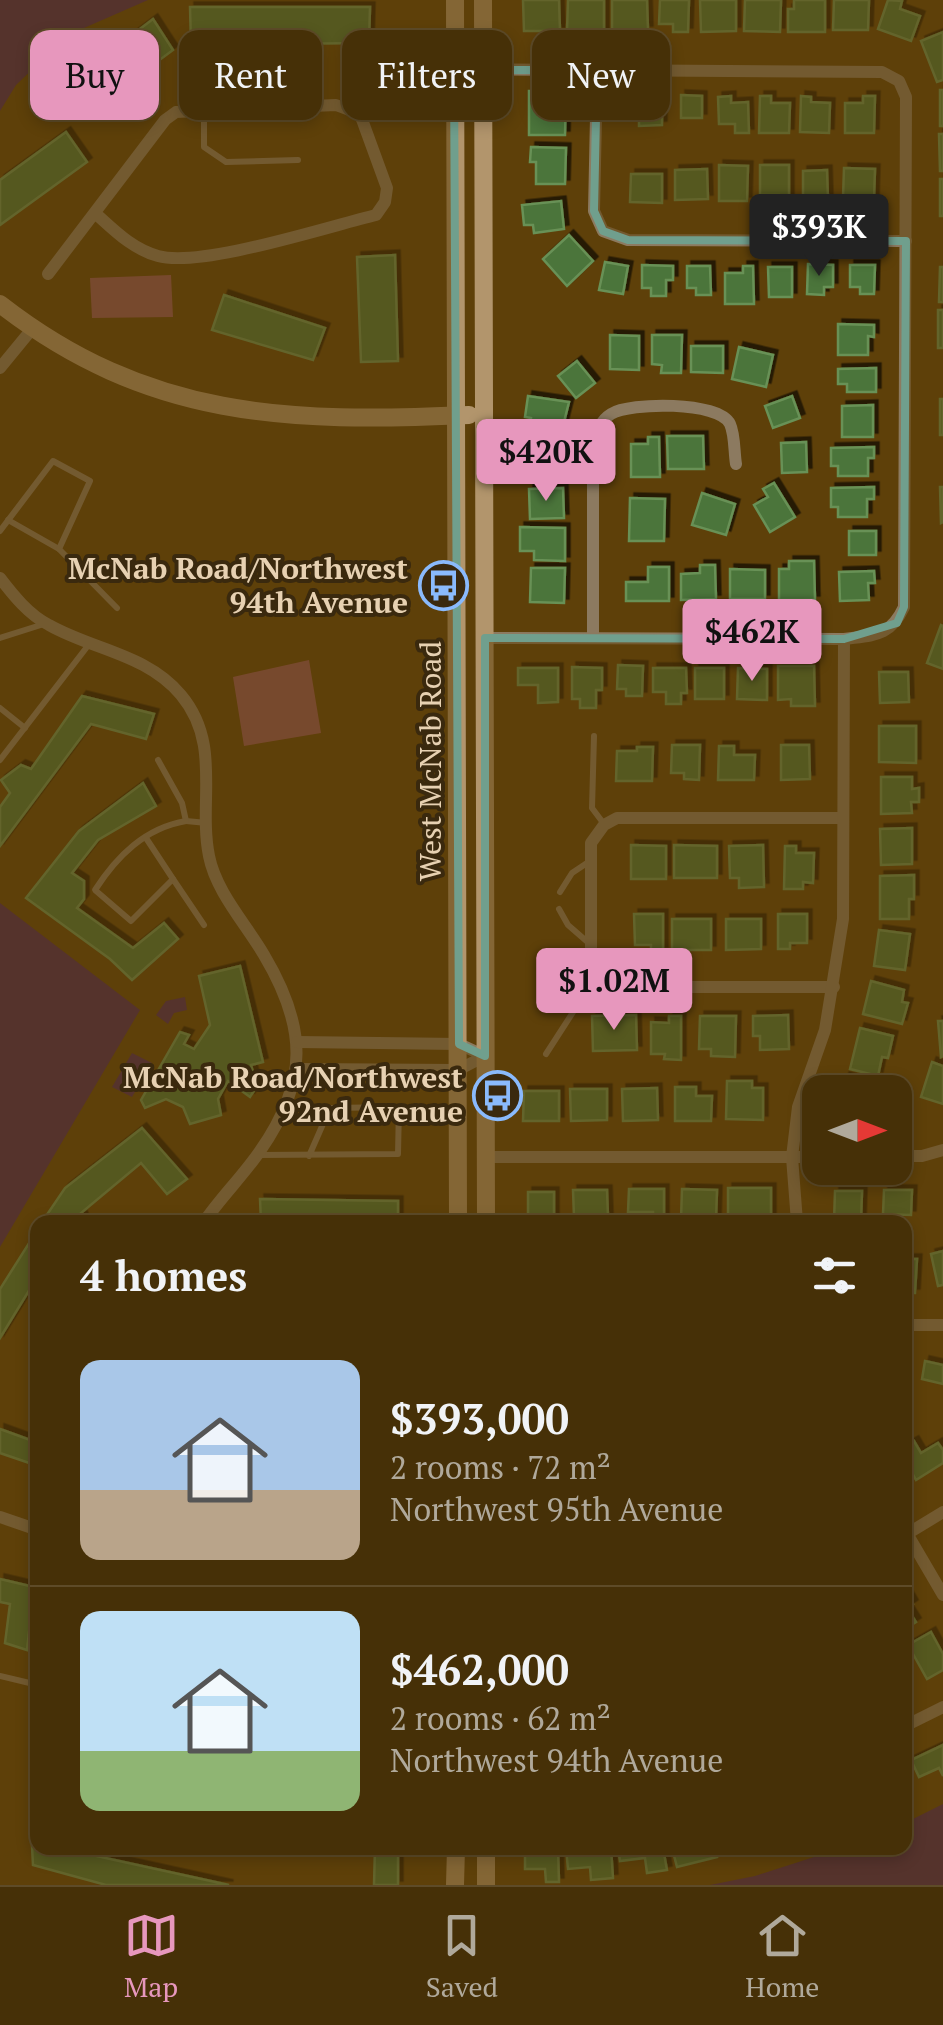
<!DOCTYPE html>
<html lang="en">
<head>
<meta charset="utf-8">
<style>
	:root { --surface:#463007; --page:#4d3811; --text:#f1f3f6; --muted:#b0a99b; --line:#5e4b28; --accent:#e797bd }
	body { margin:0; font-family:"PT Serif",serif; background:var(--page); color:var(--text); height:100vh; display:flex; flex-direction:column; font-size:38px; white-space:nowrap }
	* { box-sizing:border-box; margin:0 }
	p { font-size:32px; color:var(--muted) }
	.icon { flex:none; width:55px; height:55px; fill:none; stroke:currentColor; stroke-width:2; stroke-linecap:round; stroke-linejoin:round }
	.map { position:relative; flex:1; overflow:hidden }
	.details { position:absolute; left:30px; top:1215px; width:882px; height:640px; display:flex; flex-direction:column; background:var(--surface); border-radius:20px; box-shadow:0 5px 15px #0003,0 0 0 2px var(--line) }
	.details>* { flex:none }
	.banner { position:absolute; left:30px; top:30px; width:885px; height:90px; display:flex; gap:20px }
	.needle { width:65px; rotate:90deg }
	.tools { position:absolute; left:802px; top:1075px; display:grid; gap:20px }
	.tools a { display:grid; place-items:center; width:110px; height:110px; border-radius:20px; background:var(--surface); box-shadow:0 5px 15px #0003,0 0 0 2px var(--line); font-size:50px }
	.price { position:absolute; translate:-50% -85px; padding:0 22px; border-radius:10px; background:var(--accent); color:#111; font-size:32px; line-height:65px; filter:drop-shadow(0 2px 5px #0008) }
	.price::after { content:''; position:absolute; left:50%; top:60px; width:30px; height:22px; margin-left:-15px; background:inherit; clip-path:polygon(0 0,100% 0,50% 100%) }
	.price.active { background:#222; color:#fff }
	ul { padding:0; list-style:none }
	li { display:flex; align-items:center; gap:30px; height:250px; padding:0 50px }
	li+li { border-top:2px solid var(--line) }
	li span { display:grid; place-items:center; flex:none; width:280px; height:200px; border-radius:20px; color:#555 }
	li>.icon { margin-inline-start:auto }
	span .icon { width:120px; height:120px; fill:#fffc; stroke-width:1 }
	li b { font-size:42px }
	h2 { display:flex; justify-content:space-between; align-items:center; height:120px; padding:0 50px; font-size:42px }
	.tag { padding:0 35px; border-radius:20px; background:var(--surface); box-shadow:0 5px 15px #0003,0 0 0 2px var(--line); font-size:35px; line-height:90px }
	.tag.active { background:var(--accent); color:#111 }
	.tab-bar { display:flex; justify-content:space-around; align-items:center; height:140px; border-top:2px solid var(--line); background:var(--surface); font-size:28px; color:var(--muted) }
	.tab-bar a { display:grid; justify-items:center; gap:5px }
	.tab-bar .active { color:var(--accent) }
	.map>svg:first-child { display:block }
	.green { fill:#965559 }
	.water { fill:#4a2457 }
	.building { fill:#4c743a; stroke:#689156; stroke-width:2.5; filter:url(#shadow) }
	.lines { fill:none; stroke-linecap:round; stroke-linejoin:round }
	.lane { stroke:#8c7a60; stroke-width:6 }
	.street { stroke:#8c7a60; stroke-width:12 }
	.secondary { stroke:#b2956c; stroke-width:18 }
	.marked { fill:none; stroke:#709f8d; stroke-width:8; stroke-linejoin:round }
	.labels { text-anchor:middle; stroke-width:8; stroke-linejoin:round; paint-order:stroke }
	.poi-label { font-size:30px; font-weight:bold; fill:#e7d1b2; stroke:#3a290e; text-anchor:end }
	.street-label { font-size:30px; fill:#e7d1b2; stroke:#3a290e }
</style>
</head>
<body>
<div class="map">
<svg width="943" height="1885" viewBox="0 0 943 1885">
	<defs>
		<filter id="shadow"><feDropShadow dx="4.5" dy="-4.5" stdDeviation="0" flood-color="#0009"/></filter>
	</defs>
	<rect width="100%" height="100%" fill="#5e4009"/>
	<g class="green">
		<polygon points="171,275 173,317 92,318 90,278"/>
		<polygon points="309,660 321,733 244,746 233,677"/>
	</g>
	<g class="water">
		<polygon points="0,0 148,0 68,35 16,85 0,111"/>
		<polygon points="0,903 140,1010 0,1247"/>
		<polygon points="185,997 187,1010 174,1013 168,1024 156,1015 166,1001"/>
		<polygon points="132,1053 152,1063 132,1097 112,1087"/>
		<polygon points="943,1804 943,1885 710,1885 755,1876 842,1848 905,1848 905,1823"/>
	</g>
	<g class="building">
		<polygon points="523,0 559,0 560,31 524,31"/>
		<polygon points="568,0 604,0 604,32 567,31"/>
		<polygon points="612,0 647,0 648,30 612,31"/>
		<polygon points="660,0 689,0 688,32 673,32 673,24 659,24"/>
		<polygon points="700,0 736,0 736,31 701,32"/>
		<polygon points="745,0 781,0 780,32 744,31"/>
		<polygon points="794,0 825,0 825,32 788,32 788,9 794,9"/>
		<polygon points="834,0 869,0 868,30 833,30"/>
		<polygon points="888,0 902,1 900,9 920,16 911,41 878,29"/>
		<polygon points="190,7 370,7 369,43 191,45"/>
		<polygon points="153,19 173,50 80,119 58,91"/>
		<polygon points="943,32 943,80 937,82 921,41"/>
		<rect x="940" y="90" width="3" height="36"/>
		<polygon points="529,91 566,91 565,135 529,135"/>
		<polygon points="662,95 662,125 639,126 639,117 632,117 631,96"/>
		<polygon points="681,95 702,96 702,118 681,118"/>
		<polygon points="731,96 731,103 748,102 749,133 735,133 735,124 719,124 718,97"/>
		<polygon points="760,96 771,96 771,103 790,103 789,133 759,133"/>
		<polygon points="801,96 811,97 811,102 830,103 829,133 800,132"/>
		<polygon points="863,96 875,96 874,133 845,133 845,103 863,103"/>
		<polygon points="66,132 87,162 0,225 0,180"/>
		<polygon points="939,134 943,134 943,171 940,171"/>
		<polygon points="531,147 566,148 565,184 536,184 536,162 530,162"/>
		<polygon points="719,165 748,166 747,201 719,201"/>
		<polygon points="760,165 789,165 789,201 779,201 779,195 760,195"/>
		<polygon points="844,168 875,169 874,199 843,198"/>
		<polygon points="707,169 708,199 675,200 675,170"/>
		<polygon points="827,170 828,199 803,200 803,171"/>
		<polygon points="631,174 662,174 662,203 630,202"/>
		<rect x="940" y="179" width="3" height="37"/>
		<polygon points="561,201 564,229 534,233 533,225 524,225 522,205"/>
		<polygon points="569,235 593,261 567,286 543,259"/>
		<polygon points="395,255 398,361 361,362 357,257"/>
		<polygon points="605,262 628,266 623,294 599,290"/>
		<polygon points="808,264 833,265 833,287 824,287 824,295 807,294"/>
		<polygon points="642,265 673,266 673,280 666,280 666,296 651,296 651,288 642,288"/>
		<polygon points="850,265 875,265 874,294 860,294 860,287 850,287"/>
		<polygon points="687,266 710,266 711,295 696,295 696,288 687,288"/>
		<polygon points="743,266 753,266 754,304 725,304 725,273 743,273"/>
		<polygon points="768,267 792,267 792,297 769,297"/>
		<polygon points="940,267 943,267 943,302 939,302"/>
		<polygon points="224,295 325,328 313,360 212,330"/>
		<rect x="938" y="310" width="5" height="38"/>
		<polygon points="838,324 874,325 874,337 868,336 868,355 838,355"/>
		<polygon points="610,335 639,336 639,370 610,369"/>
		<polygon points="652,335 682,335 681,373 661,373 662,365 652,364"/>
		<polygon points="691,346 723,346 723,373 691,372"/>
		<polygon points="739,347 773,355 766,387 732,379"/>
		<polygon points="577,361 595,383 576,398 558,376"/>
		<polygon points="876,368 876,392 847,392 847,384 838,384 838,369"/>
		<polygon points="528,396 569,402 560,438 529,433 531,418 525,417"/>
		<polygon points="792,396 800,418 773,428 765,406"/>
		<rect x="940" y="399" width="3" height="36"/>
		<polygon points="873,405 873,437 842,437 842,406"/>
		<polygon points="667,436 703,436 704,469 668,469"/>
		<polygon points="648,437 659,437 660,477 631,477 631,444 648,444"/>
		<polygon points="806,442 807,472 782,473 781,443"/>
		<polygon points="874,447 874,458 868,458 868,476 838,476 838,466 831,466 831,448"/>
		<polygon points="526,448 565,448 565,463 559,464 559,479 526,479"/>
		<polygon points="774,483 795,517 770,532 754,505 768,497 763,489"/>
		<polygon points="874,487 874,499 867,499 867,517 838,517 838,507 831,507 831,488"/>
		<polygon points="940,487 943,487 943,522 941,523"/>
		<polygon points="563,488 564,518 530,519 529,489"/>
		<polygon points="702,493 735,504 726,535 692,525"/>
		<polygon points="630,498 665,499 664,541 629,541"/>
		<polygon points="520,527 565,528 565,561 534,560 534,551 520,551"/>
		<rect x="849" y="531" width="27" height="24"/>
		<polygon points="789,561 814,561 815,600 779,600 779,569 789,569"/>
		<polygon points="700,565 715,565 716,599 681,600 681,574 700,573"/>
		<polygon points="648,567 669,567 669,601 626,601 626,582 648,582"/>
		<polygon points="531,568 565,568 564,603 530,602"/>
		<polygon points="730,569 765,570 765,599 730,599"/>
		<polygon points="874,571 875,583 868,583 869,600 840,601 839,572"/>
		<polygon points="941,625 943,626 943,669 927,663"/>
		<polygon points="618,665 643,666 642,696 626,696 626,689 617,689"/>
		<polygon points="778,666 814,666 815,706 791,706 791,699 778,700"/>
		<polygon points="572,667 602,668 602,690 596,690 596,708 580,708 580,699 572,699"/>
		<polygon points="518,668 558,668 558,702 538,703 538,685 518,685"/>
		<polygon points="653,668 686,668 687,693 681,693 681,704 666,704 666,692 653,692"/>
		<rect x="695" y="668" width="29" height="31"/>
		<polygon points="738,668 767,669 767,700 737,699"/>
		<polygon points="879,672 908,672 909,702 880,703"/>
		<polygon points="82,696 154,714 146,739 91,724 0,846 0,807 10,793 1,780 21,765 31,769"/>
		<polygon points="879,726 916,726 916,763 879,762"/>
		<polygon points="672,745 700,745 699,780 684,779 684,773 671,773"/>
		<polygon points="781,745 809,745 810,779 781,780"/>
		<polygon points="719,746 734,746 734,755 755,755 754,780 718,780"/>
		<polygon points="637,747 653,747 652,781 616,781 617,751 637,751"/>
		<polygon points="881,777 912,777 912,789 919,788 919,802 911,802 912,813 881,814"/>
		<polygon points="143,783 156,806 98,840 72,873 84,881 84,899 77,908 133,948 164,923 178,939 132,980 110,959 26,898 79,831"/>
		<polygon points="912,828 912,864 881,865 880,829"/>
		<polygon points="631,845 666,846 666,879 631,879"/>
		<polygon points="674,845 717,846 717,878 674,878"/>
		<polygon points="763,845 764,887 739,888 739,878 730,878 729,846"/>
		<polygon points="785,846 796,846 796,853 814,853 813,883 803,882 803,889 784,889"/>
		<polygon points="914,875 914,899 909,899 909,919 880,919 880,876"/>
		<polygon points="634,914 663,914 663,951 651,951 651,945 635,945"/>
		<polygon points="778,914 807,914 807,943 790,943 790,949 778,949"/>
		<rect x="672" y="919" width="39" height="31"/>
		<polygon points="726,919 761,919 761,949 726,950"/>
		<polygon points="879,930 910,934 905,970 874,966"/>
		<polygon points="240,966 263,1062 251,1065 257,1086 250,1097 228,1081 218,1099 221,1115 190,1124 183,1107 166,1099 145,1108 141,1100 180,1032 189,1035 184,1044 194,1049 210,1025 199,976"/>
		<polygon points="871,981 904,990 902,1002 908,1003 902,1024 863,1014"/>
		<polygon points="636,1015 637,1050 593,1051 592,1016"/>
		<polygon points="788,1015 789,1049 760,1050 760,1036 753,1036 753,1016"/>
		<polygon points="669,1016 681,1016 681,1060 664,1059 665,1054 651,1054 651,1022 669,1023"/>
		<polygon points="700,1016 736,1016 735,1057 711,1056 711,1049 699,1049"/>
		<polygon points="938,1021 943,1021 943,1056 941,1057"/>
		<polygon points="860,1028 893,1036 888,1058 882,1057 878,1076 850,1069"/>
		<polygon points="932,1062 943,1066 943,1104 921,1097"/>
		<polygon points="845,1077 875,1085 873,1092 841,1092"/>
		<polygon points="727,1081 752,1081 752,1088 763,1088 763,1120 726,1119"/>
		<polygon points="675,1087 696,1087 696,1096 712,1096 711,1121 675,1121"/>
		<polygon points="657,1088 658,1120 623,1121 622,1089"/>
		<polygon points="570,1089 607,1089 607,1120 571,1121"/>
		<polygon points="524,1091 559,1091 559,1121 523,1121"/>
		<polygon points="142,1128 187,1179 167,1194 141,1163 81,1213 85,1222 42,1222 65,1188"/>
		<rect x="728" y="1188" width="43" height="33"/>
		<polygon points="629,1189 664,1189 664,1221 653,1221 653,1212 628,1212"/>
		<polygon points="682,1189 717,1190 716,1220 681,1219"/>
		<polygon points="573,1190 607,1190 608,1217 574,1217"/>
		<polygon points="884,1190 912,1190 911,1215 883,1214"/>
		<polygon points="835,1191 862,1191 861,1222 834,1222"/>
		<rect x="528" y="1192" width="26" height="30"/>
		<polygon points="260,1199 398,1201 398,1222 261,1222"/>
		<polygon points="38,1229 38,1276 0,1338 0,1289"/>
		<polygon points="943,1251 943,1285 938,1286 931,1254"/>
		<polygon points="905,1259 917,1259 915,1293 905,1293"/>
		<polygon points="925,1361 943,1365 943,1384 922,1379"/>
		<polygon points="0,1429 33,1441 38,1436 38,1466 0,1453"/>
		<polygon points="914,1441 921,1453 938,1443 943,1450 943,1463 916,1480 905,1461 905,1446"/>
		<polygon points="0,1579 34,1587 27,1650 5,1643 10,1604 0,1602"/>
		<polygon points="907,1594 913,1604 907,1608 916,1622 905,1629"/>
		<polygon points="931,1632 943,1654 943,1670 927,1679 908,1645"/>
		<polygon points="943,1745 943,1776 939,1768 919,1777 911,1760"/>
		<polygon points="30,1808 38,1808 38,1848 60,1848 229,1885 106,1885 33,1865"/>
		<polygon points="375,1848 398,1848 398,1885 374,1885"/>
		<polygon points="558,1848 559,1882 546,1882 545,1869 525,1869 525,1849"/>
		<polygon points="566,1848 611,1848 613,1878 591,1880 590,1867 568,1869"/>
		<polygon points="618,1848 663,1848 667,1870 647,1873 645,1858 620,1861"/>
		<polygon points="672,1848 715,1848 717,1857 677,1867"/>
	</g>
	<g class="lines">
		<g class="lane">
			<polyline points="204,112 204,147 226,162 298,160"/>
			<polyline points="8,520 59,549"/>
			<polyline points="0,531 53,461 90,481 59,549 117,608"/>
			<polyline points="0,638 44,624"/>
			<polyline points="0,708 25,728"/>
			<polyline points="594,736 592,808 604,824"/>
			<polyline points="0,760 90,643"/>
			<polyline points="158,760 182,803 186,821 207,823"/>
			<path d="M186,821c-41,7 -69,35 -91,69l36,31 42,-42 31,46"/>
			<polyline points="146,838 173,879"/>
			<polyline points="560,892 572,873 590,861"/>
			<polyline points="559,909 568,925 591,945"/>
			<polyline points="546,1054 597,975"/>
			<polyline points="259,1155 398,1154 399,1107 330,1108 309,1156"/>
			<polyline points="0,1676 38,1685"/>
		</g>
		<g class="street">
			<polyline points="597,70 594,211 603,231 628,240 906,241"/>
			<path d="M360,114c17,-20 30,-35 55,-45l467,3 17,9 7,16 -2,510c-14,30 -30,28 -60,32l-359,-1"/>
			<path d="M48,274l117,-154 11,-8 160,-7 24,9 27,74 -2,14 -9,13c-50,12 -175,53 -218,41 -26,-7 -44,-26 -63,-43"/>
			<polyline points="0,368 32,329"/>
			<path d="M0,578c13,17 29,37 49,47 44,25 98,29 132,70 41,49 17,106 28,161 7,36 37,68 55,99 43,72 45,126 -4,196 -17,25 -39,46 -56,71"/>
			<path d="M593,636v-188c4,-13 5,-26 18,-34 19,-12 108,-13 119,10 5,11 4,28 6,40"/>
			<polyline points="834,987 617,987 597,974 591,957 591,843 604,825 617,818 843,818"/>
			<polyline points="297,1042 459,1044 485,1056"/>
			<polyline points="298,1069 458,1070 485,1056"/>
			<polyline points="895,1156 922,1156 943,1150"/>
			<polyline points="486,1157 820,1157"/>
			<polyline points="797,1222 792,1157 798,1107 825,1030 843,919 844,639"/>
			<polyline points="905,1325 943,1325"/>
			<polyline points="0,1517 38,1530"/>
			<polyline points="905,1530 943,1595"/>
			<polyline points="907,1534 943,1512"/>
			<polyline points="905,1726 943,1707"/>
		</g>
		<g class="secondary">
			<polyline points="455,0 458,1222"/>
			<polyline points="483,0 486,1222"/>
			<path d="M0,304c148,115 288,119 469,111"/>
			<polyline points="486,1848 486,1885"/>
			<polyline points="455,1885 456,1848"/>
		</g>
	</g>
	<path d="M0 0H943V1885H0ZM454,70h143l-3,141 9,20 25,9 278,1 -2,366 -7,16 -53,16 -359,-1v418l-26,-12z" fill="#5e4009" fill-opacity=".55" fill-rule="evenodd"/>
	<path class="marked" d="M454,70h143l-3,141 9,20 25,9 278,1 -2,366 -7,16 -53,16 -359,-1v418l-26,-12z"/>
	<defs>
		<symbol id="bus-ring" viewBox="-11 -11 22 22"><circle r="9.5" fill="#3a290e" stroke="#8abafc" stroke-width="1.5"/><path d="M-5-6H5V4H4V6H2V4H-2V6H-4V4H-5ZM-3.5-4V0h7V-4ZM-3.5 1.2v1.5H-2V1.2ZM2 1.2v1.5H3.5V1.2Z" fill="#8abafc"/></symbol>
	</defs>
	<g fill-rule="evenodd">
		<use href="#bus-ring" x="416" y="558" width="55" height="55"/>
		<use href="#bus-ring" x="470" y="1068" width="55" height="55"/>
	</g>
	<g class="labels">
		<g class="poi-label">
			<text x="408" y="579">McNab Road/Northwest<tspan x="408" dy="34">94th Avenue</tspan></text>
			<text x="463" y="1088">McNab Road/Northwest<tspan x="463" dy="34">92nd Avenue</tspan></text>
		</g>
		<g class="street-label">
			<text transform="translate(431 761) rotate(-90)" y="10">West McNab Road</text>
		</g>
	</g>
</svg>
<div class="tools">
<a><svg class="needle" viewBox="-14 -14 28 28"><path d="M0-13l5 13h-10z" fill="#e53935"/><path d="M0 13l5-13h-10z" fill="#b0a99b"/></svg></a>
</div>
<b class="price active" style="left:819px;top:279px">$393K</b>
<b class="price" style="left:546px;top:504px">$420K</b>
<b class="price" style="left:752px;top:684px">$462K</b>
<b class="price" style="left:614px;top:1033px">$1.02M</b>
<div class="banner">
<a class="tag active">Buy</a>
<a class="tag">Rent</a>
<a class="tag">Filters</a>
<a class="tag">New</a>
</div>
<section class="details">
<h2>4 homes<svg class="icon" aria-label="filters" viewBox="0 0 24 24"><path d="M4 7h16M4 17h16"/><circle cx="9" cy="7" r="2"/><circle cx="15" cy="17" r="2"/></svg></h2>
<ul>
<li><span style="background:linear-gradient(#a9c7e8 65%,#b9a48a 0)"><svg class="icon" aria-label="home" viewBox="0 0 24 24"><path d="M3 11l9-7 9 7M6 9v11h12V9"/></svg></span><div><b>$393,000</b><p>2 rooms · 72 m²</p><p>Northwest 95th Avenue</p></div></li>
<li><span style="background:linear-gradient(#bfe0f5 70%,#8fb573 0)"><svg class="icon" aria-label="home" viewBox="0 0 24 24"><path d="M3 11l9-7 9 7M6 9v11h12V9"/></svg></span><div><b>$462,000</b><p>2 rooms · 62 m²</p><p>Northwest 94th Avenue</p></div></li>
</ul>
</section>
</div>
<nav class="tab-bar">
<a class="active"><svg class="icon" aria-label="map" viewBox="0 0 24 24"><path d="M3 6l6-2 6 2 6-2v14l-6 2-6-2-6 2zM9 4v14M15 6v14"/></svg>Map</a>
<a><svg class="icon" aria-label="saved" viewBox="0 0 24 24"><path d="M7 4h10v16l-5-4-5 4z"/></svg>Saved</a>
<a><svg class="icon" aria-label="home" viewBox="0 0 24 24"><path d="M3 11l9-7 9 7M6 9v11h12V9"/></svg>Home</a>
</nav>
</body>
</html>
